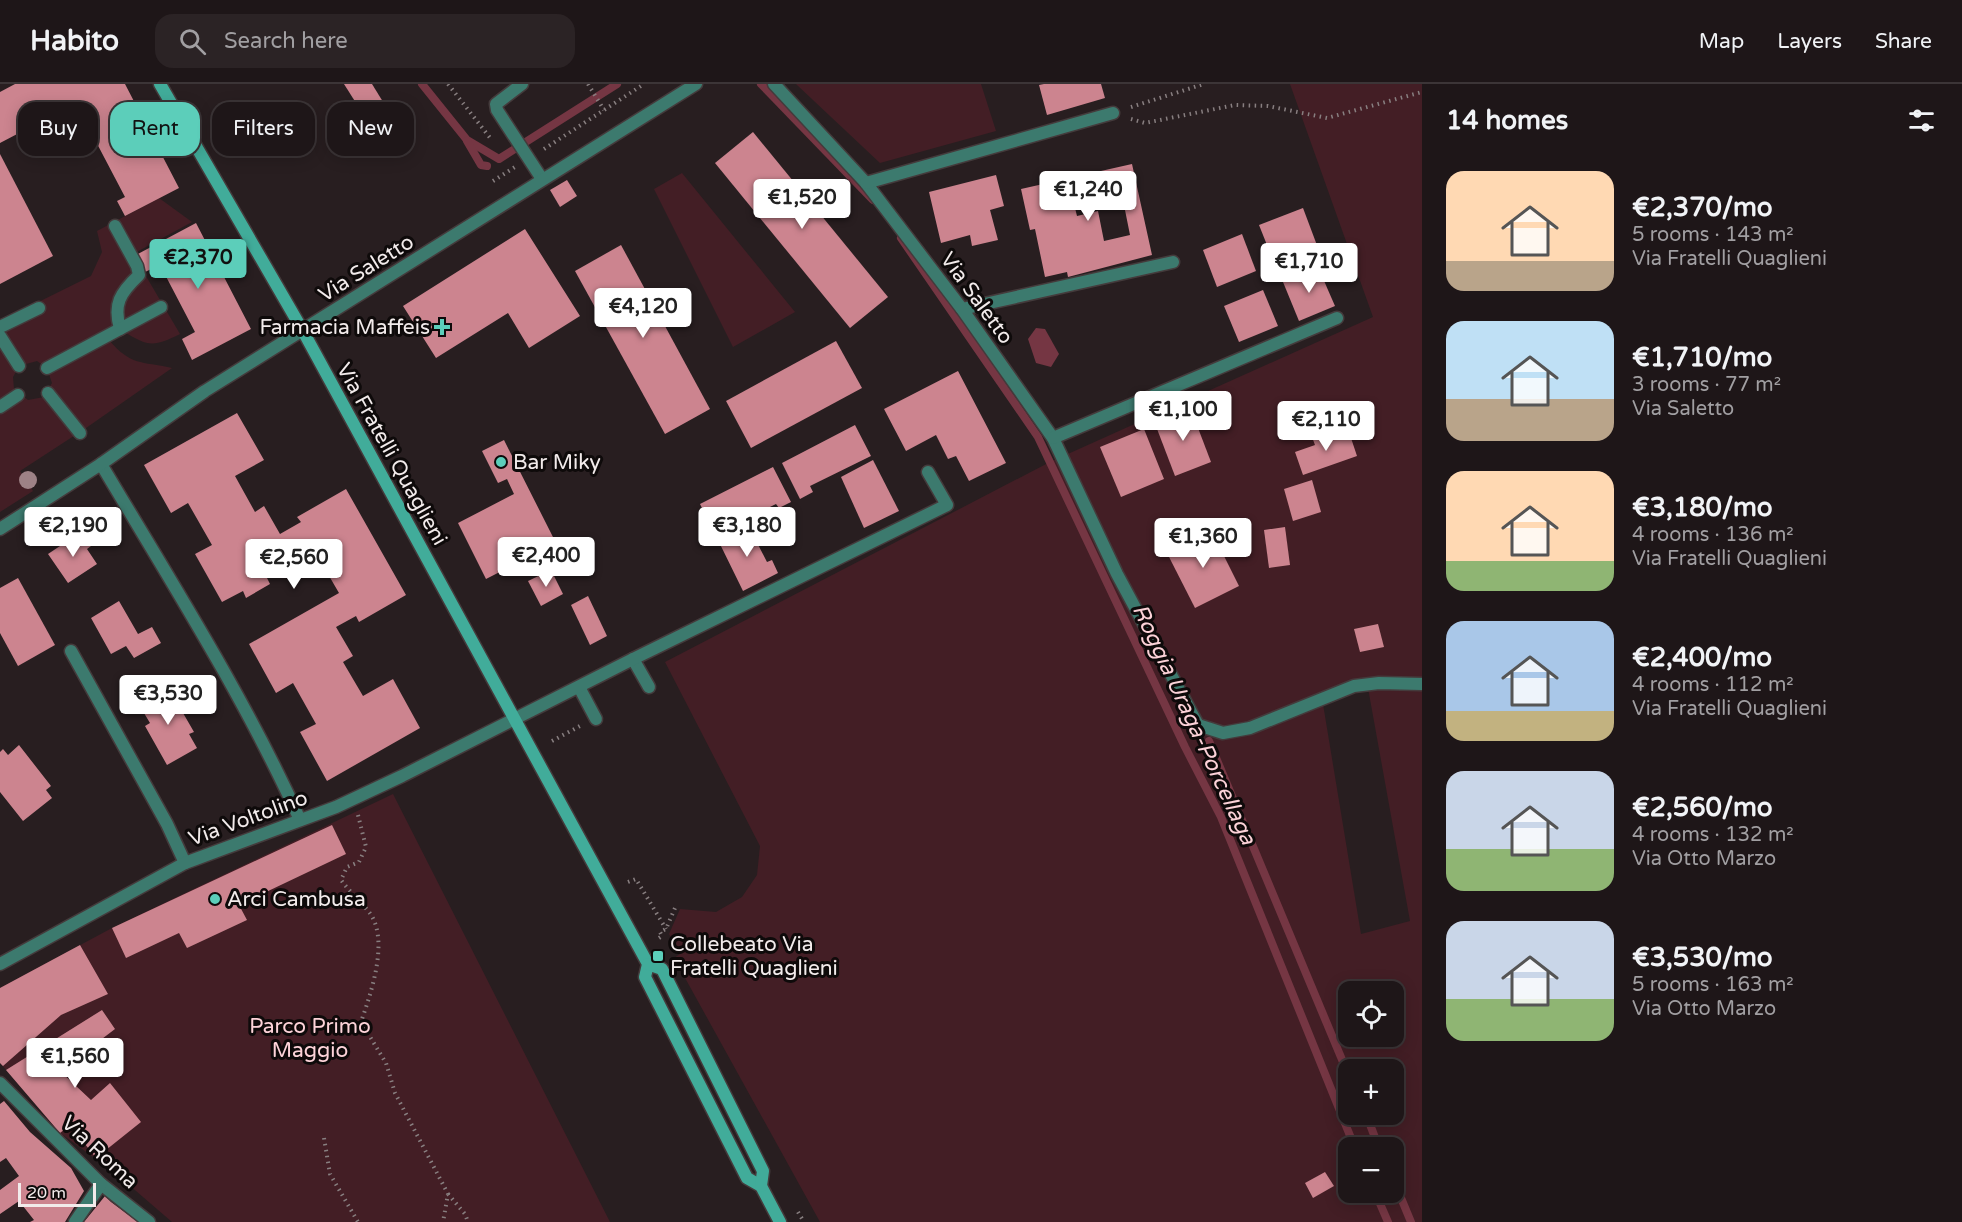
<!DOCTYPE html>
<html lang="en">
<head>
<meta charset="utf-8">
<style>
	:root { --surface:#1e1618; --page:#2b2325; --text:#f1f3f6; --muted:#a19fa2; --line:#3c3537; --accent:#5cceba }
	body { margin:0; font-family:"Varela Round",sans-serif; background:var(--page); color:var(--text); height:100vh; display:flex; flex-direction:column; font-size:22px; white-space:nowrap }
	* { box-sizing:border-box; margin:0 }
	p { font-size:20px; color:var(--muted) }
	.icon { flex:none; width:33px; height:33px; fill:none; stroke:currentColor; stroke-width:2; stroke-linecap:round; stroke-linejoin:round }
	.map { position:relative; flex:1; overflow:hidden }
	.sheet { display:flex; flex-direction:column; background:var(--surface); width:540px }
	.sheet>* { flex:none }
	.hud { position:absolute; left:18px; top:18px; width:570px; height:54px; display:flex; gap:12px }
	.fabs { position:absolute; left:1338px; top:897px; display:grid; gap:12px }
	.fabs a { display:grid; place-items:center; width:66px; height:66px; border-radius:12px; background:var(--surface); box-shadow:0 3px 15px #0003,0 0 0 2px var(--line); font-size:30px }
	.scale { position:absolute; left:18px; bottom:15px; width:78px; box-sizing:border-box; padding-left:6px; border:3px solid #f2ebeb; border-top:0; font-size:16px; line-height:21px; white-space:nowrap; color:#f2ebeb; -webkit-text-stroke:4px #0e0a0a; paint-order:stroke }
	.price { position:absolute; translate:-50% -51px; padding:0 14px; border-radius:6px; background:#fff; color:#222; font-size:20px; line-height:39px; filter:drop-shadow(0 2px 3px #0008) }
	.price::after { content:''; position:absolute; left:50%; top:36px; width:18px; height:14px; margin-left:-9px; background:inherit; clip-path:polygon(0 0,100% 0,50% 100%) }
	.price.on { background:var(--accent); color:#111 }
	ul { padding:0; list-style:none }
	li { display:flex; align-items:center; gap:18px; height:150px; padding:0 24px }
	li span { display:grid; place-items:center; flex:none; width:168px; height:120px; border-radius:18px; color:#555 }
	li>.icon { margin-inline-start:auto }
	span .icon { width:72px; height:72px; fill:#fffc; stroke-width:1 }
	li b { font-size:26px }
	h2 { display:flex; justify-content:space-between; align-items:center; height:72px; padding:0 24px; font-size:26px }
	.chip { padding:0 21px; border-radius:18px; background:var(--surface); box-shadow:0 3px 15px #0003,0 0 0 2px var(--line); font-size:21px; line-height:54px }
	.chip.on { background:var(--accent); color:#111 }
	header { display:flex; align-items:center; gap:36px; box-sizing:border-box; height:84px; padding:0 30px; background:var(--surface); border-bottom:2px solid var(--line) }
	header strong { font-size:28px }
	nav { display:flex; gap:33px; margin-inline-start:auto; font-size:21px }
	.search { width:420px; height:54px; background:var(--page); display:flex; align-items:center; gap:15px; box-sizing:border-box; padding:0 21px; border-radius:18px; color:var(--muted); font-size:22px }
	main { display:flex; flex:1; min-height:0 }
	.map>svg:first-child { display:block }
	.green { fill:#431e25; fill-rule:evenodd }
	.water { fill:#753643 }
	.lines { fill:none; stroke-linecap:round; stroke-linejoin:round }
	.stream { stroke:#753643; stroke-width:8 }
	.building { fill:#cc848f; fill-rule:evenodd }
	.lane-casing { stroke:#443b3c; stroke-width:15 }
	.street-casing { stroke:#443b3c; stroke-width:15 }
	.secondary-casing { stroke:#443b3c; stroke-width:15 }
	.path { stroke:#887f80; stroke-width:4; stroke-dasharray:1.5 4.5; stroke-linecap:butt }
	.lane { stroke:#3c7a6e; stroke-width:12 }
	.street { stroke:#3c7a6e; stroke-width:12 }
	.secondary { stroke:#41ac9a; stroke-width:12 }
	.tree { fill:#9d8286 }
	.poi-dot { fill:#5cceba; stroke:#0e0a0a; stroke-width:2 }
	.labels { text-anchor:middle; stroke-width:6; stroke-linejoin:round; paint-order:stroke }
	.street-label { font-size:21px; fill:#f2ebeb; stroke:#0e0a0a }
	.poi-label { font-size:21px; fill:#f2ebeb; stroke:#0e0a0a; text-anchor:start }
	.park-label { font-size:21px; fill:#fdd3d9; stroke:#0e0a0a }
	.water-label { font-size:22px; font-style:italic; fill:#fcd2d8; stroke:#0e0a0a }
</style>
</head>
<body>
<header>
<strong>Habito</strong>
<div class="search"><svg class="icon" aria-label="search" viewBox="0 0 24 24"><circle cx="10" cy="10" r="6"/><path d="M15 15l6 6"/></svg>Search here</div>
<nav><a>Map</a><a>Layers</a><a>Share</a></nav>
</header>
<main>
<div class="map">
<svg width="1422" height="1138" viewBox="0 0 1422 1138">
	<rect width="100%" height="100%" fill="#281e20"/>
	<g class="green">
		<polygon points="796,0 981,0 996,47 880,79"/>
		<path d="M1290,0h132v1138h-602l-146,-264 6,-4 -11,-20 11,-25 36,3 26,-15 15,-22 3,-29 -95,-184 385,-200 323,-145zM1368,604l42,233 -49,13 -38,-230 33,-14zM1348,908h46v44h-46zM1348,986h46v44h-46zM1348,1064h46v44h-46z"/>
		<polygon points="682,89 795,228 733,263 654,105"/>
		<path d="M159,114l33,24 -59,32 47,80c-26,13 -32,13 -57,-3l-14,9c22,26 32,21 63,28l-86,60 -66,43 13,20 -33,21v-191l91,-45 11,-24 -5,-21zM37,277l10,7 5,15 -8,14 -16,3 -14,-11 -1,-12 6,-11z"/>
		<polygon points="393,710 610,1138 172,1138 114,1088 60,1049 0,979 0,904 112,844"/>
	</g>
	<polygon class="water" points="1036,244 1045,245 1059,270 1051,283 1036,279 1028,255"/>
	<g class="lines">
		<g class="stream">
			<polyline points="422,0 467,56 499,75 617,0"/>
			<polyline points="761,0 873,116"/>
			<polyline points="467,57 481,81 487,82"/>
			<polyline points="901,154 1038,353 1185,663 1221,733 1355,1064"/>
			<polyline points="1209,657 1348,990"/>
			<polyline points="1366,1030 1379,1064"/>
			<polyline points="1394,1097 1411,1138"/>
			<polyline points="1375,1108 1388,1138"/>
		</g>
	</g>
	<g class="building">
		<polygon points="15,0 125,0 179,104 125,132 117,117 125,113 83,33 74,38 67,24 0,59 0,8"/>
		<polygon points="344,0 372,0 388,26 368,38"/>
		<polygon points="1044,0 1101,0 1105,14 1047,31 1039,1"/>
		<polygon points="753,48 888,213 850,244 715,79"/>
		<polygon points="0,70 53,172 0,200"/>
		<path d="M1132,80l20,91 -84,22 -1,-5 -22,5 -10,-48 -5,1 -9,-41zM1102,105l1,6 18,-5 9,45 -26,6 -6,-30 -21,5 -5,-20z"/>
		<polygon points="996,91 1004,122 990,126 998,156 972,162 970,151 941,159 929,108"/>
		<polygon points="567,96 577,112 560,123 550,106"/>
		<polygon points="1303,124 1318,164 1275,181 1259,141"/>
		<polygon points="196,139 251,245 192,276 182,255 195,248 160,181 145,188 136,171"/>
		<polygon points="525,145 580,232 529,264 508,229 436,274 403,222"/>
		<polygon points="1242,150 1256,187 1217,203 1203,166"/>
		<polygon points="621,161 710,325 665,350 575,187"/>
		<polygon points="1318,183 1335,222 1299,237 1283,198"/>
		<polygon points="1263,206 1278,242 1239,258 1224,222"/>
		<polygon points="836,257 862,304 751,364 726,317"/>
		<polygon points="958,287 1006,379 969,397 956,372 948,375 936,351 906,367 884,325"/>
		<polygon points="1190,323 1211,378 1175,392 1154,337"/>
		<polygon points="237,329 264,376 235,392 255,428 264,422 280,450 301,438 297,433 346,405 406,511 359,538 356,532 336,543 353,572 343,578 363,612 393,595 420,644 327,697 300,648 316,640 293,599 276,609 249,560 339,509 314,466 266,492 270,500 246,514 243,507 222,518 195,470 212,461 188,419 171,429 144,381"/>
		<polygon points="855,341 871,372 810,402 813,408 800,415 782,379"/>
		<polygon points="1144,345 1164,395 1121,413 1100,363"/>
		<polygon points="1333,345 1337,353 1349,348 1357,372 1303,391 1295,368 1315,361 1312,353"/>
		<polygon points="504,356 556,459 486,495 458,439 514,410 507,395 498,399 482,367"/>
		<polygon points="873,376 899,427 864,444 841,393"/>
		<polygon points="773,383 791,418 779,424 776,420 715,450 700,420"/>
		<polygon points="1312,396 1321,428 1293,437 1284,405"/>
		<polygon points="748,441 767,478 772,476 778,489 743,507 718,456"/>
		<polygon points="1285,443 1290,481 1269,484 1264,446"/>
		<polygon points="1211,446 1239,502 1195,524 1167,469"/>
		<polygon points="81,448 91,462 87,465 97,480 68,499 48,470"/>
		<polygon points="551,486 563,510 541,522 528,497"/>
		<polygon points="18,494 55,561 18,582 0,549 0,504"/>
		<polygon points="588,512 607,552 590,561 571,521"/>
		<polygon points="119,517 138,550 152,543 161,559 134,574 126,562 111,570 91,534"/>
		<polygon points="1378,540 1384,563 1360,568 1354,545"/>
		<polygon points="168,603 194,648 189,650 197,664 167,681 145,642 150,639 138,619"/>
		<polygon points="19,661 51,702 46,706 52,714 23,737 0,708 0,668 3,665 8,671"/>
		<polygon points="332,741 346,770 239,821 247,836 187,864 179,849 126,874 112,844"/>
		<polygon points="80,861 108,910 61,931 3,982 0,979 0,904"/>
		<polygon points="102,926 115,945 60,987 91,1016 110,999 141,1038 96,1074 70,1041 60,1049 6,986"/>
		<polygon points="4,1017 30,1048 71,1084 84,1107 65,1138 30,1138 34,1136 19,1117 0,1130 0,1106 19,1092 6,1074 0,1078 0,1020"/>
		<polygon points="1325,1088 1334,1102 1313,1114 1305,1099"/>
		<polygon points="105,1112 111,1118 138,1138 84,1138"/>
	</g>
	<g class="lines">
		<defs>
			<g id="lane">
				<polyline points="522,0 496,20 497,26 542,95"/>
				<polyline points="962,225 1173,178"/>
				<polyline points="71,567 167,740 185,779"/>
				<polyline points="633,575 649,603"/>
				<polyline points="579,603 596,635"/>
				<polyline points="1198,641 1223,649 1250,644 1354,602 1379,599 1422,600"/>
			</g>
			<g id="street">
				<polyline points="774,0 866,99 962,225 1053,354 1117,490 1198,641"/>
				<polyline points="866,99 1113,29"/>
				<path d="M115,142l22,40 2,9c-19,18 -26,29 -19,54"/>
				<polyline points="0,243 39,224"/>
				<polyline points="0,252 19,282"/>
				<polyline points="47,284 161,223"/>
				<polyline points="48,309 80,349"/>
				<polyline points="0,323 18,311"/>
				<polyline points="1053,354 1337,234"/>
				<path d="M101,380c69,116 143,232 199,356"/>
				<polyline points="0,445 101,380 205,307 696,0"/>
				<polyline points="0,880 185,779 336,723 402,692 633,575 947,421 928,388"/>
				<polyline points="0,999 101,1100 149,1138"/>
				<polyline points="75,1138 101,1100"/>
			</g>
			<g id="secondary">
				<polyline points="160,0 303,247 648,880 645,893 747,1094 761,1102 780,1138"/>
				<polyline points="648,880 662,885 763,1087 761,1102"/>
			</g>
		</defs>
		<use href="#lane" class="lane-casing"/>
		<use href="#street" class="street-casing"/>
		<use href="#secondary" class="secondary-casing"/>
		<g class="path">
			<polyline points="448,0 491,55"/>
			<polyline points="588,0 604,26"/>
			<polyline points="1131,23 1204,0"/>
			<polyline points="1131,35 1145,39 1235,21 1268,22 1327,34 1422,8"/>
			<polyline points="544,65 644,0"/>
			<polyline points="493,97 515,83"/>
			<polyline points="552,657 580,642"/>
			<path d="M358,731l8,32 -7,15 -12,5 -6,13c8,11 19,21 28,32 21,27 2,81 -8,110l25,41 9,30 53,101 -5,28"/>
			<polyline points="628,798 636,795 666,845"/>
			<polyline points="659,854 662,852 660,848 666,845 675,824"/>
			<polyline points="324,1054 330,1090 358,1138"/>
			<polyline points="448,1110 465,1130 468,1138"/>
			<polyline points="798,1128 804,1138"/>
		</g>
		<use href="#lane" class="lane"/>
		<use href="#street" class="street"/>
		<use href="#secondary" class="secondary"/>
	</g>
	<circle class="tree" cx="28" cy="396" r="9"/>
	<g class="poi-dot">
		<path d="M439 234h6v6h6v6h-6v6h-6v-6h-6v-6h6z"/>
		<circle cx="501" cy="378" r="6"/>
		<circle cx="215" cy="815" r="6"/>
		<rect x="652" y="866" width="12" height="12" rx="3"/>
	</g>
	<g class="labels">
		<g class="street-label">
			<text transform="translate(366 184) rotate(-32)" y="7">Via Saletto</text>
			<text transform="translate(977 214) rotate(54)" y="7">Via Saletto</text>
			<text transform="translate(392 370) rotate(61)" y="7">Via Fratelli Quaglieni</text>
			<text transform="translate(248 734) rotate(-20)" y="7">Via Voltolino</text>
			<text transform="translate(100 1068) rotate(43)" y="7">Via Roma</text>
		</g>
		<g class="poi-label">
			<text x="430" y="250" text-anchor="end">Farmacia Maffeis</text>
			<text x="513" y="385">Bar Miky</text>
			<text x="227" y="822">Arci Cambusa</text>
			<text x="670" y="867">Collebeato Via<tspan x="670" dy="24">Fratelli Quaglieni</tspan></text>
		</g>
		<g class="park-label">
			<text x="310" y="949">Parco Primo<tspan x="310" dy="24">Maggio</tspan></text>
		</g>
		<g class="water-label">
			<text transform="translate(1195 640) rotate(65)" y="8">Roggia Uraga-Porcellaga</text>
		</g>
	</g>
</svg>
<div class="fabs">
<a><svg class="icon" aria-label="locate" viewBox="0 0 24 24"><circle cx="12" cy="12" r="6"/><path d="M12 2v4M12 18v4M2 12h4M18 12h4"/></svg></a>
<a>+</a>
<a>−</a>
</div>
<div class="scale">20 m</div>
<b class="price" style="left:1088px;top:138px">€1,240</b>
<b class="price" style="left:802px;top:146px">€1,520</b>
<b class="price on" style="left:198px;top:206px">€2,370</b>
<b class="price" style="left:1309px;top:210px">€1,710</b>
<b class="price" style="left:643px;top:255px">€4,120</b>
<b class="price" style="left:1183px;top:358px">€1,100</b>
<b class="price" style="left:1326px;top:368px">€2,110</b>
<b class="price" style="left:73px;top:474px">€2,190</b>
<b class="price" style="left:747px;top:474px">€3,180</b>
<b class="price" style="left:1203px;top:485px">€1,360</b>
<b class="price" style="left:546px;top:504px">€2,400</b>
<b class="price" style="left:294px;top:506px">€2,560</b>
<b class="price" style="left:168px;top:642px">€3,530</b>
<b class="price" style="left:75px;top:1005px">€1,560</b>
<div class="hud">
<a class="chip">Buy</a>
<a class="chip on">Rent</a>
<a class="chip">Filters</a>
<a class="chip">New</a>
</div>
</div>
<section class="sheet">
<h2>14 homes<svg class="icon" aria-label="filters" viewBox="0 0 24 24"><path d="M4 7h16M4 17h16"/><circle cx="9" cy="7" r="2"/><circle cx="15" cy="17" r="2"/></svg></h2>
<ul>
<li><span style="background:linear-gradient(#ffd9b3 75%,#b9a48a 0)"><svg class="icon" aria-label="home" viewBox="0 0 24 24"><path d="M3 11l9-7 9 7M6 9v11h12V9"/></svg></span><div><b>€2,370/mo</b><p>5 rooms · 143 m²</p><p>Via Fratelli Quaglieni</p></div></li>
<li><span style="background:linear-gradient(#bfe0f5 65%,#b9a48a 0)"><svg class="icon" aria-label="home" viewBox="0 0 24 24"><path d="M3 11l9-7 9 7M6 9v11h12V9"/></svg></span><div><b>€1,710/mo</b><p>3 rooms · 77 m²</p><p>Via Saletto</p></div></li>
<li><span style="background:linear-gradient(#ffd9b3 75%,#8fb573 0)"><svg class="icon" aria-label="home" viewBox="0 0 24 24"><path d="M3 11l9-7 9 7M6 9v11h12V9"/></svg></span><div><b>€3,180/mo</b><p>4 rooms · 136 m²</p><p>Via Fratelli Quaglieni</p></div></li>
<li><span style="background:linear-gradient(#a9c7e8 75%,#c2b280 0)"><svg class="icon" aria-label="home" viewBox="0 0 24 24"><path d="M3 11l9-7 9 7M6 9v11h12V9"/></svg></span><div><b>€2,400/mo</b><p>4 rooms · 112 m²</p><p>Via Fratelli Quaglieni</p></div></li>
<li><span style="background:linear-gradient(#c9d6e8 65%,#8fb573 0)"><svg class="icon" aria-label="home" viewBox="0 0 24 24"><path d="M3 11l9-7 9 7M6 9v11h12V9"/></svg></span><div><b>€2,560/mo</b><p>4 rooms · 132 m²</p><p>Via Otto Marzo</p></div></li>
<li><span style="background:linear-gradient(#c9d6e8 65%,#8fb573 0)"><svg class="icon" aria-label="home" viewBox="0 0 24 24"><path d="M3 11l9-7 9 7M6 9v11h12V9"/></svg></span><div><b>€3,530/mo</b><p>5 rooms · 163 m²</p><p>Via Otto Marzo</p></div></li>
</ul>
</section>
</main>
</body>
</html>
